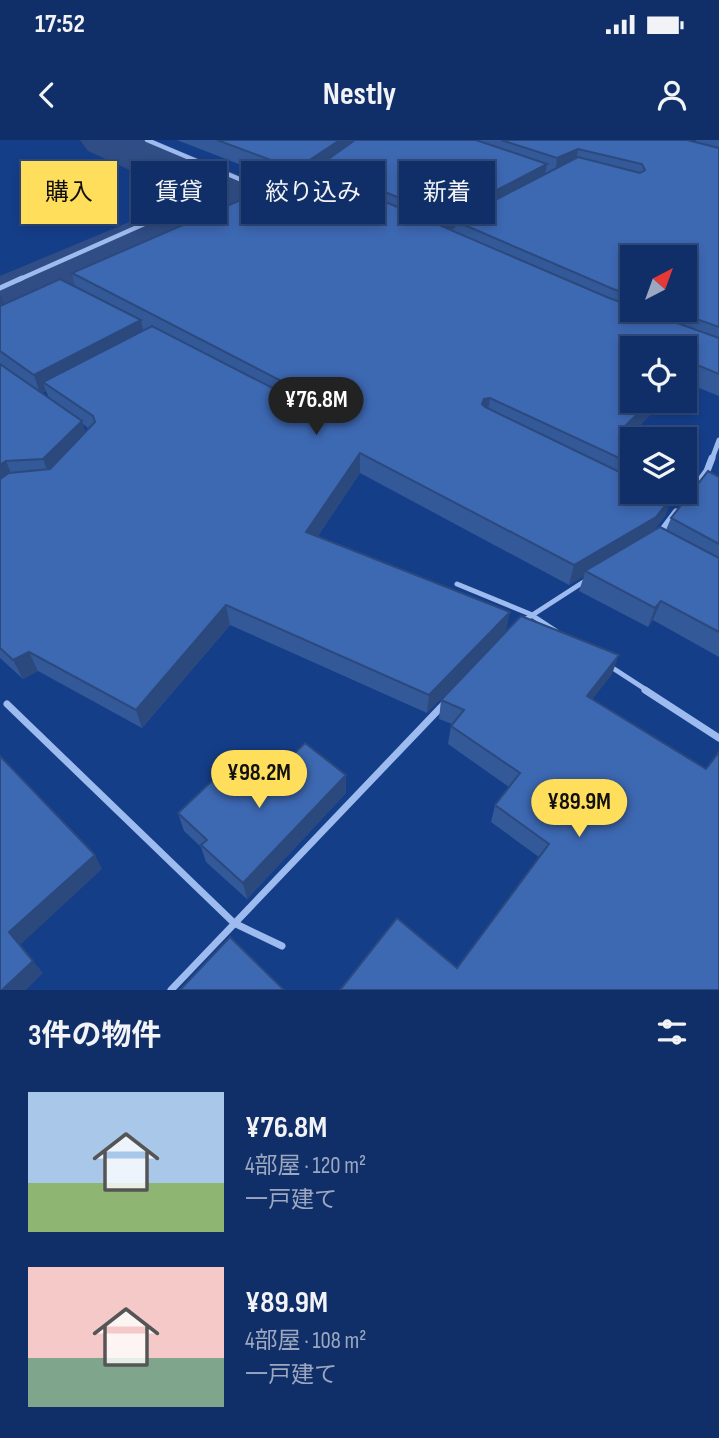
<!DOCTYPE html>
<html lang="ja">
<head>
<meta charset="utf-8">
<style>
	:root { --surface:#102e67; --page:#19366d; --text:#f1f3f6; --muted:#9ca8c0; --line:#304a7b; --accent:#ffde5b }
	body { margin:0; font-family:"Sofia Sans Condensed","Noto Sans JP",sans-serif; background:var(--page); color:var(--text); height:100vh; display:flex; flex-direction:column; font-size:26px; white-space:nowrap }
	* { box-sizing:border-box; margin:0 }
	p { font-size:23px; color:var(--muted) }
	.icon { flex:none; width:38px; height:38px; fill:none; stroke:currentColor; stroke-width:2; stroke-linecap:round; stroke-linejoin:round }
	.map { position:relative; height:850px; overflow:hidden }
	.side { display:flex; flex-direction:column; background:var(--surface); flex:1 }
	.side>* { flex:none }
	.guide { position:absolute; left:21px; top:21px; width:677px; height:63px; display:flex; gap:14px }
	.needle { width:46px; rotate:41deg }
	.tools { position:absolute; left:620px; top:105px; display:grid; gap:14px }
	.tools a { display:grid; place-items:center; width:77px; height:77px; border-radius:0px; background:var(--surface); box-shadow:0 4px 10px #0003,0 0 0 2px var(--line); font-size:35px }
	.price { position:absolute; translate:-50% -60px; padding:0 16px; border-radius:24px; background:var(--accent); color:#111; font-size:23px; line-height:46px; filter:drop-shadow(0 2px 4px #0008) }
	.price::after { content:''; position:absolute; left:50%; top:42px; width:21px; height:16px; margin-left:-10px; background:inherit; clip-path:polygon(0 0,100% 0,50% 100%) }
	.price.active { background:#222; color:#fff }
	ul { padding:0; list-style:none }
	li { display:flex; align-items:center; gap:21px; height:175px; padding:0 28px }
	li span { display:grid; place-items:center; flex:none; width:196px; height:140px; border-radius:0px; color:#555 }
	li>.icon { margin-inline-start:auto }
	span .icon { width:84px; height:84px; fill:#fffc; stroke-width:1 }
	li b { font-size:30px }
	h2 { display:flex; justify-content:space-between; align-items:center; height:84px; padding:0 28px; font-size:30px }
	.chip { padding:0 24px; border-radius:0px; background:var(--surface); box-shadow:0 4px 10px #0003,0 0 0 2px var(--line); font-size:24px; line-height:63px }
	.chip.active { background:var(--accent); color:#111 }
	.status { display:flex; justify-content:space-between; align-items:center; height:49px; padding:0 35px; background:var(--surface); direction:ltr }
	.status svg { height:19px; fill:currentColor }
	header { display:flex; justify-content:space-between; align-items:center; height:91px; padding:0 28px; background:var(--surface); font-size:32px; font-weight:700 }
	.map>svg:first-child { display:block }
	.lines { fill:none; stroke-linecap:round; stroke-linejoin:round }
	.river { fill:#304d86; fill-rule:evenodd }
	.lane-far1 { stroke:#9dbbef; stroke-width:5 }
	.lane { stroke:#9dbbef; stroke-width:7 }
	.street-far2 { stroke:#9dbbef; stroke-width:4.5 }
	.street-far1 { stroke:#9dbbef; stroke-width:5 }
	.street { stroke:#9dbbef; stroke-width:7 }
	.wall { fill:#345999; fill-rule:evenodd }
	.shaded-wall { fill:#2b497d }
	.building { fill:#3d68b2; stroke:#2b497d; stroke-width:2 }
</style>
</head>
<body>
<div class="status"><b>17:52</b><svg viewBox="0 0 49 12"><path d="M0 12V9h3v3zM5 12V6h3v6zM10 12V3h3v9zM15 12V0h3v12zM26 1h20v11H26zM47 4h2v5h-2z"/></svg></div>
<header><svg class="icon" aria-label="back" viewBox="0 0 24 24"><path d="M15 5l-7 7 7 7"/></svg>Nestly<svg class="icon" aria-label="person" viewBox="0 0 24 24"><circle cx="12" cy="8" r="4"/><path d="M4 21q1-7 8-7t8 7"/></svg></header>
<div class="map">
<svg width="719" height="850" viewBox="0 0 719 850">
	<rect width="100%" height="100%" fill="#153e89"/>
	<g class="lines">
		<polygon class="river" points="80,0 153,0 260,44 269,57 260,70 25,177 0,184 0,136 189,57 88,11"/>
		<g class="lane-far1">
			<polyline points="457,444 530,474 556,491"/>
			<polyline points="523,481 585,441"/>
			<polyline points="608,525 648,551"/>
		</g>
		<g class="lane">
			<polyline points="645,550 719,598"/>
			<polyline points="7,564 234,783 282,806"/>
			<polyline points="171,850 444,564"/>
		</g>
		<g class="street-far2">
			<polyline points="147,0 244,41 274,49"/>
			<polyline points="18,140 196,61"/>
		</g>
		<g class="street-far1">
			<polyline points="0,148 22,138"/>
			<polyline points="712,319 719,300"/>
		</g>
		<g class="street">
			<polyline points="694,349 707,331 712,318"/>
			<polyline points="658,396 676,372"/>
		</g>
	</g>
	<g class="wall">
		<path d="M177,0h511l7,2 1,-2h23v256l-35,-14v-34l-52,53h32l-30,30 -2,8v53h51l-11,14 -3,-1 -4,11 -12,15 13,-1 5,-12 48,-41v180l-66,-37 -5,7 -69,-36 5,-15 -15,9 -209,-112 -42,63 188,95 -79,82 -197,-88 -88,103 -104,-57 -15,8 -23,-21v-363l4,9 71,-17 -3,-14 184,-79 -1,-3 27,-10zM320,30v6l-5,-2 1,-1zM632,117l52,53h-52zM46,251l3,7 -7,-5zM83,284l6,5 -4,4z"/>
		<polygon points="612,534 592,559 706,629 719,850 457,828 539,717 491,682 495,665 509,647 448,604 451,586 452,584 439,579 441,560"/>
		<polygon points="259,648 346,653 247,759 206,722 201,707 184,691 178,673"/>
	</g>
	<g class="shaded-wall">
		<polygon points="340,0 363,0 320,25 320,30 309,38 288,43 287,26"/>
		<polygon points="578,9 575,25 555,35 557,18"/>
		<polygon points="547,24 544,40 455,81 455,88 444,94 445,77"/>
		<polygon points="0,156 1,156 8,174 0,178"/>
		<polygon points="141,180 145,199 43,242 46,251 40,254 34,235"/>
		<polygon points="690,222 684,239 684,228"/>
		<polygon points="490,258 487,277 482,264 484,259"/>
		<polygon points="651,261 664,261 619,306 625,286"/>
		<polygon points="82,281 88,301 50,338 43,319"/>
		<polygon points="360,313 360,333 308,411 306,392"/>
		<polygon points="6,321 14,341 0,350 0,325"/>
		<polygon points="697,325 689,344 684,351 684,341"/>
		<polygon points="678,352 683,352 672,366"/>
		<polygon points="672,357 665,376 649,397 585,431 584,436 569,445 574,425"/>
		<polygon points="661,461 653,480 648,487 655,468"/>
		<polygon points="226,465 230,485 142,588 136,570"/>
		<polygon points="510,472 506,491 427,573 429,555"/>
		<polygon points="29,512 38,531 23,539 13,520"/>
		<polygon points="619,515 612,534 581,574 587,556"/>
		<polygon points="346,635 346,653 247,759 243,743"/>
		<polygon points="95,715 102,729 20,805 9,792"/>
		<polygon points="33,821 43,833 26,850 2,850"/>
	</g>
	<g class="building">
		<polygon points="217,0 340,0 308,21 287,26"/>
		<polygon points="355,0 476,0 547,24 445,77 320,25"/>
		<polygon points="501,0 687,0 719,8 719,187 671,170 684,170 684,117 632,117 632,155 613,149 455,81 578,17 640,33 645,30 642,24 578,9 557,18"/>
		<polygon points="308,31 346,45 609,158 632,166 632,170 641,170 719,198 719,234 690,222 684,228 684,208 632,208 632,261 651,261 625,286 649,299 632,299 632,324 490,258 484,259 482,264 485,267 632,338 632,352 662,352 672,357 656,377 574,425 360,313 306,392 510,472 429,555 226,465 136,570 29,512 13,520 0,508 0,339 9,333 50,329 95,282 93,276 43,242 152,186 288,256 294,256 296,251 293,247 72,133 259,52 255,51"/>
		<polygon points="60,139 141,180 34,235 0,211 0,166"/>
		<polygon points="0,224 82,281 43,319 6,321 0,325"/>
		<polygon points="684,318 697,325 684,341"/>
		<polygon points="708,331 719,337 719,404 671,378"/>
		<polygon points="660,387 719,418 719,492 661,461 655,468 585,431"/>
		<polygon points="521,476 619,515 587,556 706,629 719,612 719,850 340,850 397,778 457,828 549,704 495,665 520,633 451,586 464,570 441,560"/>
		<polygon points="305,603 346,635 243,743 201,705 207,700 178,673 230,624 259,648"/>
		<polygon points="0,616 95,715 9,792 33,821 2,850 0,850"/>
		<polygon points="230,797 284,850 180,850"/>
	</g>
</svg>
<div class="tools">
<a><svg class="needle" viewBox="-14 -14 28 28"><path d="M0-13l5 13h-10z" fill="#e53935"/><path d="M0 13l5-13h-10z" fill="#9ca8c0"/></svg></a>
<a><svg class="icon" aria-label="locate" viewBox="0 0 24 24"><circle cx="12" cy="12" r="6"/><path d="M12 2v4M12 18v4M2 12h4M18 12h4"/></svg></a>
<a><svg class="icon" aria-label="layers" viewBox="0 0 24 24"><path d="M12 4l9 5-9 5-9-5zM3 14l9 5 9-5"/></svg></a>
</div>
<b class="price active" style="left:316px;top:297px">¥76.8M</b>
<b class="price" style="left:259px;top:670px">¥98.2M</b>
<b class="price" style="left:579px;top:699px">¥89.9M</b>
<div class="guide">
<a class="chip active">購入</a>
<a class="chip">賃貸</a>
<a class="chip">絞り込み</a>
<a class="chip">新着</a>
</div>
</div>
<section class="side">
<h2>3件の物件<svg class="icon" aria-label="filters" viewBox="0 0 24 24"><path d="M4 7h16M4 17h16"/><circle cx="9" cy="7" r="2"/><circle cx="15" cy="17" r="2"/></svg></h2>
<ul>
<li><span style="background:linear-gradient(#a9c7e8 65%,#8fb573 0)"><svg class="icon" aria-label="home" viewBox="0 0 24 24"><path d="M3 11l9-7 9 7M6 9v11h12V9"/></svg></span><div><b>¥76.8M</b><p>4部屋 · 120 m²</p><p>一戸建て</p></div></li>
<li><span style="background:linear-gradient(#f6c9c9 65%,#7fa58c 0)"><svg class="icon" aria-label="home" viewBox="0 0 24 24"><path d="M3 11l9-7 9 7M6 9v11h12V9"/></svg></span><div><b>¥89.9M</b><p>4部屋 · 108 m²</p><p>一戸建て</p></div></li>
</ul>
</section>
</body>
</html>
